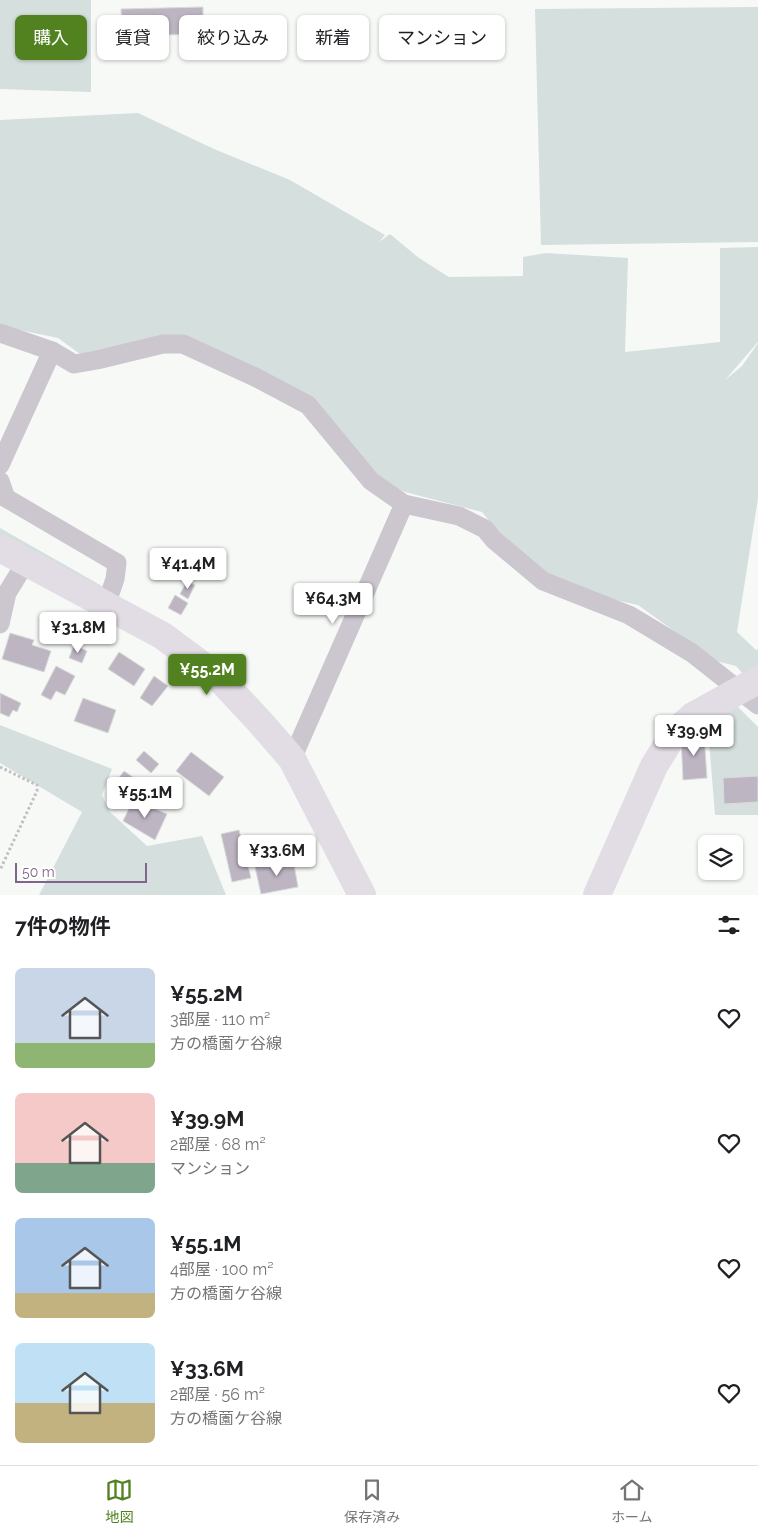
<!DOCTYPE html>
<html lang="ja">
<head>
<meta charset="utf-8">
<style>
	:root { --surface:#fff; --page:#f2f2f2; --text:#202124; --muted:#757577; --line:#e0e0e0; --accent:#528120 }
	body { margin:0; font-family:Raleway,"Noto Sans JP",sans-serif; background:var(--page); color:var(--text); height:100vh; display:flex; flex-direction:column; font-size:19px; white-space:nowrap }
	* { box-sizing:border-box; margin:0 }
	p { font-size:16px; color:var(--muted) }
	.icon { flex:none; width:28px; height:28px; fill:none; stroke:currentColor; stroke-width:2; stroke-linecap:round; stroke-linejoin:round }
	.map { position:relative; height:895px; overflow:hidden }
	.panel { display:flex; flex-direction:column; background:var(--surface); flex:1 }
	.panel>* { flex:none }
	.guide { position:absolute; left:15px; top:15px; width:500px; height:45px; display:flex; gap:10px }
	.buttons { position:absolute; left:698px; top:835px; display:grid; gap:10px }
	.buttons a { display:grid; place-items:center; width:45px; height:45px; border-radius:8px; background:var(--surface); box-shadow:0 1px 4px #0004; font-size:25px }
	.scale { position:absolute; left:15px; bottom:12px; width:132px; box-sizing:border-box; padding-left:5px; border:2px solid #7f658b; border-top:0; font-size:14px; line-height:18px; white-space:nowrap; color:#7f658b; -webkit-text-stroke:4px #fff; paint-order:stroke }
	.price { position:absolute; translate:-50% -42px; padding:0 11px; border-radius:5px; background:#fff; color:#222; font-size:16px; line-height:32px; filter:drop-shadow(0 1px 2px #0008) }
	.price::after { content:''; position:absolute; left:50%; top:30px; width:15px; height:11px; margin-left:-8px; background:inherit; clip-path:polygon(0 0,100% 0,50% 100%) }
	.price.current { background:var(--accent); color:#fff }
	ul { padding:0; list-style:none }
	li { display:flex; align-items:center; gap:15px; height:125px; padding:0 15px }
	li span { display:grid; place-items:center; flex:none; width:140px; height:100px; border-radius:8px; color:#555 }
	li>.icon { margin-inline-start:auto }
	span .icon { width:60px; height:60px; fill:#fffc; stroke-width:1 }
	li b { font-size:21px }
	h2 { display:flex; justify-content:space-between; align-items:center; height:60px; padding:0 15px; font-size:21px }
	.tag { padding:0 18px; border-radius:8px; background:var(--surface); box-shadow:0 1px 4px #0004; font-size:18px; line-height:45px }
	.tag.current { background:var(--accent); color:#fff }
	.menu { display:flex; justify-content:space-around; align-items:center; height:70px; border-top:1px solid var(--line); background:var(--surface); font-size:14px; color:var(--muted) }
	.menu a { display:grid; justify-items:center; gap:2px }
	.menu .current { color:var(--accent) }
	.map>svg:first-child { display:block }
	.green { fill:#d5dfde }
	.building { fill:#beb5c3; stroke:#d9dbd9 }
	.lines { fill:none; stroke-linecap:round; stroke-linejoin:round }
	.path { stroke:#c2bec4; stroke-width:3; stroke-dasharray:2.5 2.5; stroke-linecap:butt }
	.street { stroke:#ccc6cf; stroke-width:19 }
	.secondary { stroke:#e2dce4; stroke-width:28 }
</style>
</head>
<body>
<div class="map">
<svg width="758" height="895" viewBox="0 0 758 895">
	<rect width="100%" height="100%" fill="#f7f9f7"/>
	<g class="green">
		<polygon points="0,0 91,0 91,92 0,89"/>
		<polygon points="758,7 758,242 541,245 535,9"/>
		<polygon points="138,113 214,149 290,180 385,235 379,242 390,234 419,258 449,277 523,276 523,257 546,253 628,258 625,352 720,342 720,248 758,247 758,342 725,380 742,366 758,343 758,498 737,632 756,650 758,649 758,669 745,676 736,666 716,661 638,605 597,596 551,575 513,551 482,512 405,492 376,479 321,417 183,344 87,359 58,338 0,326 0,120"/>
		<polygon points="0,528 102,586 95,592 0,540"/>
		<polygon points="736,705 758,727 758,815 715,815 708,728 694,728"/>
		<polygon points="0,725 112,769 102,795 110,812 147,846 202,836 226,895 39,895 82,812 0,763"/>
	</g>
	<g class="building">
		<polygon points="203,7 203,34 122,36 121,9"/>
		<polygon points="187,581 195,585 188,599 180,594"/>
		<polygon points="175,595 188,603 181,615 168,608"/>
		<polygon points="10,633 34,640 32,645 51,651 44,672 2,659"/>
		<polygon points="74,645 87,651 82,663 69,658"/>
		<polygon points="119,652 145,669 134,686 108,669"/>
		<polygon points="56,666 75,676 65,695 56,691 51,700 41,695"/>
		<polygon points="154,676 168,686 152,706 140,698"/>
		<polygon points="0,693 21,703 17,712 13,710 9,717 0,713"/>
		<polygon points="83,698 116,710 108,733 74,721"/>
		<polygon points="704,734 707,778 683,780 681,736"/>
		<polygon points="144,751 159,764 151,773 136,760"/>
		<polygon points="191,752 224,777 209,796 176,771"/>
		<polygon points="124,771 137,780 124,800 110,790"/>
		<polygon points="758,776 758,802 724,804 723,778"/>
		<polygon points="133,800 167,814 155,840 123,821"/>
		<polygon points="239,830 251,878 232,882 221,834"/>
		<polygon points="293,859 298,887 261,894 255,867"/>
	</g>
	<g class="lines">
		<polyline class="path" points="0,767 37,785 37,791 0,870"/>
		<g class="street">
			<polyline points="0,333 52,351 74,364 97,360 163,344 183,344 255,377 308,405 371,481 404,504 459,516 485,529 494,540 543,581 629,615 692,653 758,705"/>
			<polyline points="0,465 52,351"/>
			<polyline points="0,481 6,498 117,563 115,579 106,605"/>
			<polyline points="0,624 7,593 26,562"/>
			<polyline points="292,759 404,504"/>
		</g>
		<g class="secondary">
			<polyline points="0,548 163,636 218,677 260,722 292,759 362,895"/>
			<polyline points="597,895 654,766 675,732 693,716 758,680"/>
		</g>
	</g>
</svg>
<div class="buttons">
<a><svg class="icon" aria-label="layers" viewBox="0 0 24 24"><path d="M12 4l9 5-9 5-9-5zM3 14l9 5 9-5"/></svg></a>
</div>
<div class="scale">50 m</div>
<b class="price" style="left:188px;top:590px">¥41.4M</b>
<b class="price" style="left:333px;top:625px">¥64.3M</b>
<b class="price" style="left:78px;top:654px">¥31.8M</b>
<b class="price current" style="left:207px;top:696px">¥55.2M</b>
<b class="price" style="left:694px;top:757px">¥39.9M</b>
<b class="price" style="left:145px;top:819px">¥55.1M</b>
<b class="price" style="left:277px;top:877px">¥33.6M</b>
<div class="guide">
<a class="tag current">購入</a>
<a class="tag">賃貸</a>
<a class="tag">絞り込み</a>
<a class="tag">新着</a>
<a class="tag">マンション</a>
</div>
</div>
<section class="panel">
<h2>7件の物件<svg class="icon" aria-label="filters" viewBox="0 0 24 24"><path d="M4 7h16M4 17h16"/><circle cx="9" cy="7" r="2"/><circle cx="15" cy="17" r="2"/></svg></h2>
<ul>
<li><span style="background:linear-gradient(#c9d6e8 75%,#8fb573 0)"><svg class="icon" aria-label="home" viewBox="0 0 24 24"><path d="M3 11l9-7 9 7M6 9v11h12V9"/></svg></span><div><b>¥55.2M</b><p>3部屋 · 110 m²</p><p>方の橋薗ケ谷線</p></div><svg class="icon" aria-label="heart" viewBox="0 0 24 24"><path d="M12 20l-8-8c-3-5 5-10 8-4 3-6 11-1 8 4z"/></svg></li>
<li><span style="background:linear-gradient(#f6c9c9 70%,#7fa58c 0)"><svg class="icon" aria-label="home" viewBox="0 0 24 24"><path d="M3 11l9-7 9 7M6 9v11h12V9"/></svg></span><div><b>¥39.9M</b><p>2部屋 · 68 m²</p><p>マンション</p></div><svg class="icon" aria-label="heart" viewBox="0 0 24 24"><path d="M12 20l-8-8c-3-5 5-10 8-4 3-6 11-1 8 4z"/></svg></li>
<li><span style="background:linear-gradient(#a9c7e8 75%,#c2b280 0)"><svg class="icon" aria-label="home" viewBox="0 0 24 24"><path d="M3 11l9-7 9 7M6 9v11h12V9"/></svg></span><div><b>¥55.1M</b><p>4部屋 · 100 m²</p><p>方の橋薗ケ谷線</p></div><svg class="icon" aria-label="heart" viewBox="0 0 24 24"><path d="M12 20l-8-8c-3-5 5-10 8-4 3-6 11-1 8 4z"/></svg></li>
<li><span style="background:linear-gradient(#bfe0f5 60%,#c2b280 0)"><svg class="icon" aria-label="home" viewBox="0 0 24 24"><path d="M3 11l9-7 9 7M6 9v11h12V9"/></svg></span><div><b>¥33.6M</b><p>2部屋 · 56 m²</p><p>方の橋薗ケ谷線</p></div><svg class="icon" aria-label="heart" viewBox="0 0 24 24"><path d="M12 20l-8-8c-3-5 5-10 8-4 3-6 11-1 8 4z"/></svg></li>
</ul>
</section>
<nav class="menu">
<a class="current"><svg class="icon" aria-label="map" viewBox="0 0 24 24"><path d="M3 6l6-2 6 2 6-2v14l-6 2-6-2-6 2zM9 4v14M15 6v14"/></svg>地図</a>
<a><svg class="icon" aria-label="saved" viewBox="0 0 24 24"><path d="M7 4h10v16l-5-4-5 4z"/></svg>保存済み</a>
<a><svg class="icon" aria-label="home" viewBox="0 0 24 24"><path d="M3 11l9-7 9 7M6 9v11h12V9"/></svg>ホーム</a>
</nav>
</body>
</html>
